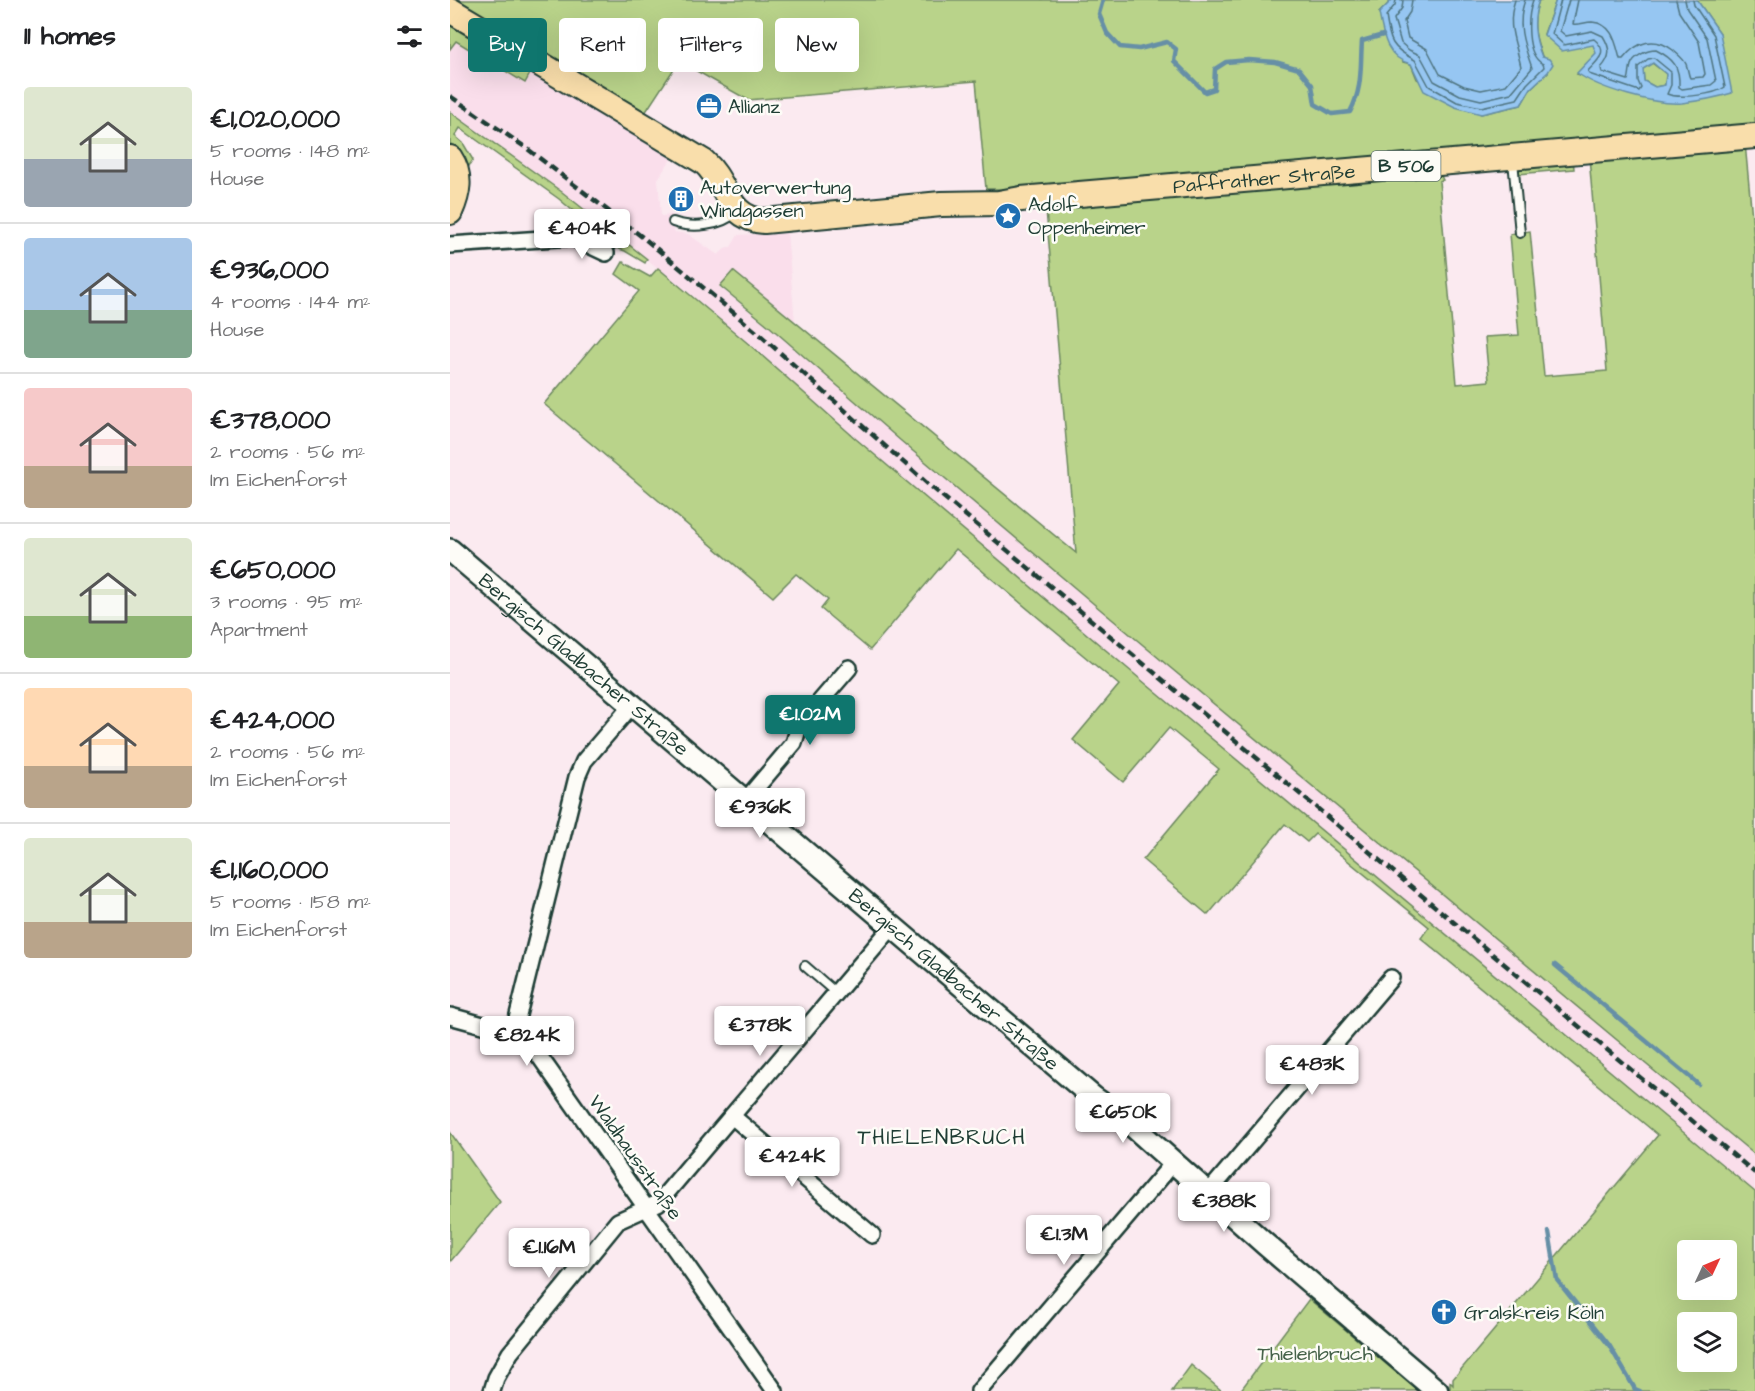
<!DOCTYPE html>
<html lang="en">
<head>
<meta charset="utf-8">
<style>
	:root { --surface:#fff; --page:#f2f2f2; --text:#202124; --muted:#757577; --line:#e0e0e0; --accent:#0f766e }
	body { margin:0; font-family:"Architects Daughter",sans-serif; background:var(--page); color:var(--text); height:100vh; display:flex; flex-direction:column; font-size:22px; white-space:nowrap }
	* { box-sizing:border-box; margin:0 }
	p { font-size:20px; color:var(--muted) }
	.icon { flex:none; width:33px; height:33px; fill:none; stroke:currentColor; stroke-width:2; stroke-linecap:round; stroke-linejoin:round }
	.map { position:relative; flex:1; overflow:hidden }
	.sheet { display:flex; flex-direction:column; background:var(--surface); width:450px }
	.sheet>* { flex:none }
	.banner { position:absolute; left:18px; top:18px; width:570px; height:54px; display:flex; gap:12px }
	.needle { width:39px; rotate:46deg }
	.tools { position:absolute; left:1227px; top:1240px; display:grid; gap:12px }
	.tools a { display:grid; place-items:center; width:60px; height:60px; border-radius:6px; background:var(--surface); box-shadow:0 6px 24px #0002; font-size:30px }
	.price { position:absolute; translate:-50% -51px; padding:0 14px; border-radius:6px; background:#fff; color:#222; font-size:20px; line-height:39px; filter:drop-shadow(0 2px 3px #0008) }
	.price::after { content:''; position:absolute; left:50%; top:36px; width:18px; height:14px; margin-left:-9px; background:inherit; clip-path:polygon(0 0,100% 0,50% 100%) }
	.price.current { background:var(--accent); color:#fff }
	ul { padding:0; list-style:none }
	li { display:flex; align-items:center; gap:18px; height:150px; padding:0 24px }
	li+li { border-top:2px solid var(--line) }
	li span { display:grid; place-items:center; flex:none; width:168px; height:120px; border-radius:6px; color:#555 }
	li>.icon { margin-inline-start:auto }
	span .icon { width:72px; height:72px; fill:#fffc; stroke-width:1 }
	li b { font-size:26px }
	h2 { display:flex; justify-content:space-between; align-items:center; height:72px; padding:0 24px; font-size:26px }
	.chip { padding:0 21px; border-radius:6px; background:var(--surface); box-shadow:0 6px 24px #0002; font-size:21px; line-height:54px }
	.chip.current { background:var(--accent); color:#fff }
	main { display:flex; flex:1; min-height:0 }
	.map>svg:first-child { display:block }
	.built { fill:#fadeeb }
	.green { fill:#b9d38a; stroke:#6c885f; stroke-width:1.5; fill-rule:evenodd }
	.water { fill:#96c6f2; stroke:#668fa6; stroke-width:1.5; fill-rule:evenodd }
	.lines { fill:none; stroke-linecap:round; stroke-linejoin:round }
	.shore { stroke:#4f7480; stroke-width:1.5 }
	.stream { stroke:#668fa6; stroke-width:4.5 }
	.lane-casing { stroke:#1f3d34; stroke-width:12 }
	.street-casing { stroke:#1f3d34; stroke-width:20 }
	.secondary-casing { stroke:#1f3d34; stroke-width:26 }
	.primary-casing { stroke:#1f3d34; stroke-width:28 }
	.lane { stroke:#fdfcf7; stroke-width:8 }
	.street { stroke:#fdfcf7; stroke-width:15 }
	.secondary { stroke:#fdfcf7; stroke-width:21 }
	.primary { stroke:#f9deab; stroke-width:24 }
	.rail { stroke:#1f3d34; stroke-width:4.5; stroke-dasharray:9 4.5; stroke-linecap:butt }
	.labels { text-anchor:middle; stroke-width:5; stroke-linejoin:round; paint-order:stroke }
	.shield { fill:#fdfcf7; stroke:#62766e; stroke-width:1.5 }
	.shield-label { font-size:18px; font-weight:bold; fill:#1f3d34 }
	.poi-label { font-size:20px; fill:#1f3d34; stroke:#fdfcf7; text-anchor:start }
	.street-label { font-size:20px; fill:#1f3d34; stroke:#fdfcf7 }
	.park-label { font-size:20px; fill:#46624a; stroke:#fdfcf7 }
	.neighbourhood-label { font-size:21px; letter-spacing:1.5px; fill:#1f3d34; stroke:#fdfcf7 }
</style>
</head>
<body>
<main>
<section class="sheet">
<h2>11 homes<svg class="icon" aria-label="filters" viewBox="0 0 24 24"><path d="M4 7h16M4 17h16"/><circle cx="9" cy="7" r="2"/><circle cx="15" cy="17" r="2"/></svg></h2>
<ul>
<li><span style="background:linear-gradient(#dfe7d0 60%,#9aa5b1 0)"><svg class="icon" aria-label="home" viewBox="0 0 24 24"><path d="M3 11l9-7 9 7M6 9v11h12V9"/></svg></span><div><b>€1,020,000</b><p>5 rooms · 148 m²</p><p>House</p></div></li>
<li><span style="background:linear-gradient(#a9c7e8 60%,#7fa58c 0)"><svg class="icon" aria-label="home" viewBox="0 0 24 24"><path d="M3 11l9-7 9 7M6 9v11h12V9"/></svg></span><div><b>€936,000</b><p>4 rooms · 144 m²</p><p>House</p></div></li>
<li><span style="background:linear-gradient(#f6c9c9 65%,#b9a48a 0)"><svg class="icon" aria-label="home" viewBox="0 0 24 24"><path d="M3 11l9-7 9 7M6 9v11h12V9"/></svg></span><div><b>€378,000</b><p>2 rooms · 56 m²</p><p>Im Eichenforst</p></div></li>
<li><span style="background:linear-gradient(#dfe7d0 65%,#8fb573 0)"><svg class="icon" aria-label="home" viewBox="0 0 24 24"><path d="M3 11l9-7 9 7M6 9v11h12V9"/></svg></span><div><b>€650,000</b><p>3 rooms · 95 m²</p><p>Apartment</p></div></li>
<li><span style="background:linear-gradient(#ffd9b3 65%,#b9a48a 0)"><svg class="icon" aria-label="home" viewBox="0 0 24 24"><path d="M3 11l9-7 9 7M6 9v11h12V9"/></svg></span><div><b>€424,000</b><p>2 rooms · 56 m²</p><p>Im Eichenforst</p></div></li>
<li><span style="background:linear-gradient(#dfe7d0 70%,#b9a48a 0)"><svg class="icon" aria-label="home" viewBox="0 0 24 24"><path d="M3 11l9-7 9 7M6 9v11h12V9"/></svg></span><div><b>€1,160,000</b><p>5 rooms · 158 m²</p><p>Im Eichenforst</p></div></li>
</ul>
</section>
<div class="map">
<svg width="1305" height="1391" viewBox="0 0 1305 1391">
	<rect width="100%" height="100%" fill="#fbeaf0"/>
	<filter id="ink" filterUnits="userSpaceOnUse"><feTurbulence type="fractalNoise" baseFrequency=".0167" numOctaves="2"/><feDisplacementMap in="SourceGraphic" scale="12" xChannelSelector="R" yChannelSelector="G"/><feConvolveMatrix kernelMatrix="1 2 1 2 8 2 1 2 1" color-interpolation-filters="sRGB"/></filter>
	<g filter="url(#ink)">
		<polygon class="built" points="6,41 74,82 82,70 223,156 208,179 211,216 222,215 224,232 238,234 268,255 277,247 281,247 288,235 337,232 345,322 283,271 270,287 319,326 651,610 1305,1155 1305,1192 696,684 406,439 242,295 112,192 0,112 0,49"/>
		<g class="green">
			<path d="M4,0h938l-13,13 24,49 8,2 6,15 64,35 40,-9 10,-17 17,-16c-10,-27 -19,-44 -9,-72h17l-12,34 49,11 4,8 -20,21 103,29 40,-70 -23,-33h58v124l-754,65h-15l-10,-108 -228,19 -69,-39 -34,52z"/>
			<polygon points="0,22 82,70 75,83 6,41 0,49"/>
			<polygon points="1202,63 1216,74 1215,85 1205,87 1194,81 1193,69"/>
			<polygon points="0,112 112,192 197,259 195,263 175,251 129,235 129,224 136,222 109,199 10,128 5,136 13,143 23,160 19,166 0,143"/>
			<polygon points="1295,143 1305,250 1305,1155 651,610 451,441 319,326 270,286 283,271 626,553 596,210 619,208 619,202 990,174 993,180 989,181 1007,384 1039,381 1035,337 1069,335 1060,234 1080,231 1094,376 1157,371 1139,157"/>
			<polygon points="1123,158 1124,169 1068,174 1070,167"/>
			<path d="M173,262l27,15 8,-9 93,78 105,93 290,245 609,508v199h-305v-9l3,3v-6l205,-244 -237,-197 8,-11 -114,-93 -8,8 -22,-18 -77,91 -65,-55 76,-91 -50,-41 -46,54 -50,-42 46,-55 -163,-136 -86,101 -49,-41 7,-9 -32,-26 -23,23 -229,-193 95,-113 -23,-17zM1238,1251h38v39h-38zM1238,1323h38v39h-38z"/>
			<polygon points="0,1132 50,1202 0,1262"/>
			<polygon points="859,1299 968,1391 790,1391"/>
			<polygon points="741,1365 772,1391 722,1391"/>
		</g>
		<g class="water">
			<path d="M942,0h147c-7,20 -5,37 3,57l7,2 4,5 -5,8 -17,16 -10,17 -40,9 -26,-7 -31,-16 -13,-27c-25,-6 -28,-29 -32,-51z"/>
			<path d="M1106,0h141l23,33 12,60c-16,5 -33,8 -50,10 -27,2 -83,-14 -105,-30l19,-20 -3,-8 -31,6 -18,-16zM1203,63l13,11 -1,11 -10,2 -11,-6 -1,-12z"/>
		</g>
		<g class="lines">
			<g class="shore">
				<path d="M946,0l-1,5 -9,11c4,26 5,32 29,44l14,26 28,16 24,5 36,-8 10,-15 17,-17 -1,-3c-18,-9 -16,-47 -10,-64"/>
				<path d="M953,0l-1,8 -8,11 7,24 8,7 11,5 14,26 26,14 21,5 30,-7 21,-25c-8,-23 -16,-43 -7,-68"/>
				<path d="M962,0l-2,12 -6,9 4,17 19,11 13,25 24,12 17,4 25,-5 15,-18c-5,-25 -15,-41 -6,-67"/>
				<path d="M1111,0l-9,34 12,11 30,-6c16,13 4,21 -6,32l1,3 50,17 2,-3 -3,-7v-14l10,-8 6,-1 17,14v13l-4,9c12,5 48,1 58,-7l-11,-52 -20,-30 -1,-5"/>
				<path d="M1119,0l-9,31 6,5 26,-5 11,5c8,13 8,21 -2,32l1,4 26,8c2,-5 1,-9 3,-15 3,-9 16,-15 25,-15 18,9 24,17 23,37l3,2 29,-4 5,-4 -9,-43 -20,-29 -2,-9"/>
				<path d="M1128,0l-5,24c6,1 12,-2 19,-2 21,1 24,22 28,37h3c14,-18 32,-23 50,-9 5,5 10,8 13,14 2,5 2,10 4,14l13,-1 2,-3 -6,-32 -20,-30 -3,-12"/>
			</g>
			<g class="stream">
				<path d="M653,0l-4,14 8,19 13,14 19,2 28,-7 9,7 -2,12 31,31 9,-3 1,-20 11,-7 23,-2 26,2 24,7 13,16 3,19 17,10 18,-2c13,-25 10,-44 12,-71l21,-6"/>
				<polyline points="1105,965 1248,1084"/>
				<polyline points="1099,1232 1107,1280 1159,1345 1185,1389 1190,1391"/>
			</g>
			<defs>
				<g id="lane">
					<polyline points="1063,161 1070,233"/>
					<path d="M223,222c20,7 48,4 63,-10"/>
					<polyline points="355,966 386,993"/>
				</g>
				<g id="street">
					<polyline points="0,245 122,237 156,253"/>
					<polyline points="182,705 134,761 127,777 66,1023 325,1391"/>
					<polyline points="295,801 344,743 349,726 399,668"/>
					<polyline points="0,1016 51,1030 66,1023"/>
					<polyline points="282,1116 422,1235"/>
					<polyline points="758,1193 941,978"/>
					<polyline points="42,1391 46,1378 60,1353 168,1221 208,1203 442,927"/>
					<polyline points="529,1391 724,1162"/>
				</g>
				<g id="secondary">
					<path id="s1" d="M0,550l644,548 32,22 139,124 172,147"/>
				</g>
				<g id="primary">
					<path id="s2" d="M0,10l254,152c24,21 22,56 60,59l177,-17 58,-1 22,-4 734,-63"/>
					<path d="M0,158c12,18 8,36 0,54"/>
				</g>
			</defs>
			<use href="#lane" class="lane-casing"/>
			<use href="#street" class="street-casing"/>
			<use href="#secondary" class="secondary-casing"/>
			<use href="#primary" class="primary-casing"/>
			<use href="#lane" class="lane"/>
			<use href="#street" class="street"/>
			<use href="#secondary" class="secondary"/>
			<use href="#primary" class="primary"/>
			<polyline class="rail" points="0,96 75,147 195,239 309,334 479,485 1305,1173"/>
		</g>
	</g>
	<defs>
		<symbol id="office-disc" viewBox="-11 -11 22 22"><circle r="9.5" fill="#1f6fb2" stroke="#fdfcf7"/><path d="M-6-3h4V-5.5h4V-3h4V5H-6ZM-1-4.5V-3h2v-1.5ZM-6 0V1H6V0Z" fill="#fff"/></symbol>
		<symbol id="building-disc" viewBox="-11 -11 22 22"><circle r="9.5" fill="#1f6fb2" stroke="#fdfcf7"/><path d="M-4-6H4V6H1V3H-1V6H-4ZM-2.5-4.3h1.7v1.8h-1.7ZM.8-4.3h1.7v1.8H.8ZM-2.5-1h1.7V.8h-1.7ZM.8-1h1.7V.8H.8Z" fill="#fff"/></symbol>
		<symbol id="sight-disc" viewBox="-11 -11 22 22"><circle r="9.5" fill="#1f6fb2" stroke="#fdfcf7"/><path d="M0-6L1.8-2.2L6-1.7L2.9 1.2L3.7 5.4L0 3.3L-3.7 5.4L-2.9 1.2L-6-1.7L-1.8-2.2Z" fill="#fff"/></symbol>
		<symbol id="church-disc" viewBox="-11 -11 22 22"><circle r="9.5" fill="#1f6fb2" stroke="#fdfcf7"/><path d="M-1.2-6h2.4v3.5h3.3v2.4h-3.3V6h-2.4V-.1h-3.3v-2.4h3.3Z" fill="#fff"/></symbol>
	</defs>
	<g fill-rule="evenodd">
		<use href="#office-disc" x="244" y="91" width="30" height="30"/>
		<use href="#building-disc" x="216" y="184" width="30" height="30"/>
		<use href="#sight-disc" x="543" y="201" width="30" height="30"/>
		<use href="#church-disc" x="979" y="1297" width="30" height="30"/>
	</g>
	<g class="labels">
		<rect class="shield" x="921.5" y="151" width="69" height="30" rx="4.5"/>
		<g class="shield-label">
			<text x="956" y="172">B 506</text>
		</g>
		<g class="poi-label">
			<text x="278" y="113">Allianz</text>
			<text x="250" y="194">Autoverwertung<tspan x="250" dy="23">Windgassen</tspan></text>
			<text x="578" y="211">Adolf<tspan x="578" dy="23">Oppenheimer</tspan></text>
			<text x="1014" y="1319">Gralskreis Köln</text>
		</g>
		<g class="street-label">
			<text dy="7" stroke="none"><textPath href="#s2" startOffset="886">Paffrather Straße</textPath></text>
			<text dy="7" stroke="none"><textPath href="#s1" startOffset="176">Bergisch Gladbacher Straße</textPath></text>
			<text dy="7" stroke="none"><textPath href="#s1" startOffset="662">Bergisch Gladbacher Straße</textPath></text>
			<text transform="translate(186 1157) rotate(55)" y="7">Waldhausstraße</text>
		</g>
		<g class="park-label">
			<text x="865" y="1360">Thielenbruch</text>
		</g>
		<g class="neighbourhood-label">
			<text x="492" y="1144">THIELENBRUCH</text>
		</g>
	</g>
</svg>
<div class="tools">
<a><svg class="needle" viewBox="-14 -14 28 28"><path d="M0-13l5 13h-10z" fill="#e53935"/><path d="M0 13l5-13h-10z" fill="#757577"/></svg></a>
<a><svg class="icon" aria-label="layers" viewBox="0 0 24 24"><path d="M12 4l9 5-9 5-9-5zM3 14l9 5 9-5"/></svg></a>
</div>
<b class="price" style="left:132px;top:260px">€404K</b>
<b class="price current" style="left:360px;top:746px">€1.02M</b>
<b class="price" style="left:310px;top:839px">€936K</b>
<b class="price" style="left:310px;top:1057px">€378K</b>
<b class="price" style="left:77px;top:1067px">€824K</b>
<b class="price" style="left:862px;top:1096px">€483K</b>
<b class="price" style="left:673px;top:1144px">€650K</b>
<b class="price" style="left:342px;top:1188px">€424K</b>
<b class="price" style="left:774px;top:1233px">€388K</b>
<b class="price" style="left:614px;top:1266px">€1.3M</b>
<b class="price" style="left:99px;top:1279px">€1.16M</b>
<div class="banner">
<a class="chip current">Buy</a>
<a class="chip">Rent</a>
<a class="chip">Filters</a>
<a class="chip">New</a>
</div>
</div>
</main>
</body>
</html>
